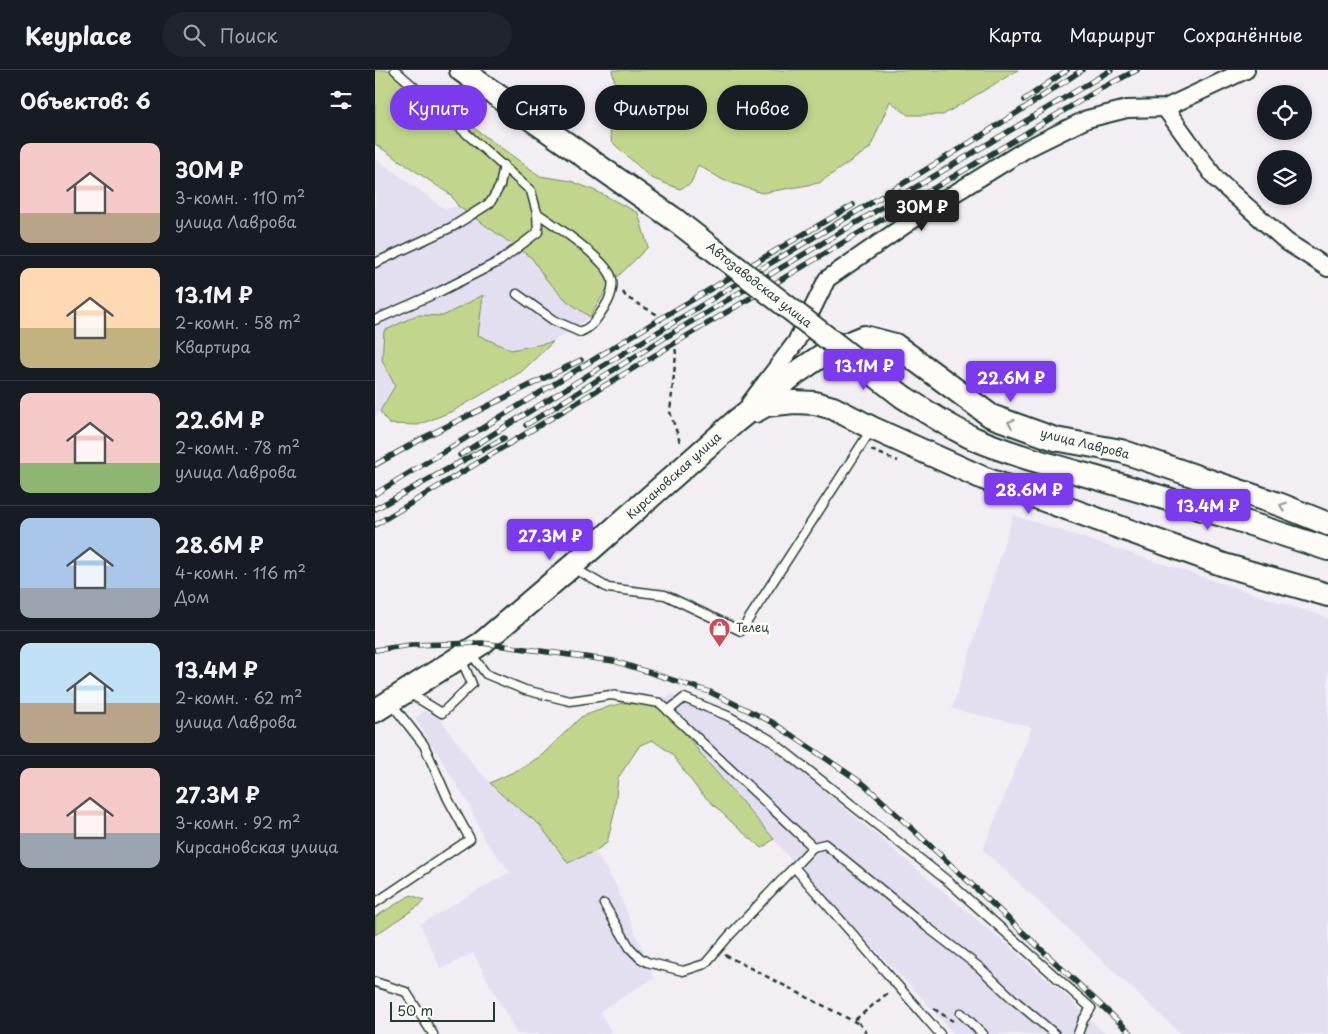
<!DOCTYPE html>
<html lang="ru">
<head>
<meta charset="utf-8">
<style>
	:root { --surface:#171b24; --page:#20242c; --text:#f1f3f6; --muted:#9ea1a6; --line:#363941; --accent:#7c3aed }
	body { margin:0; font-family:"Playpen Sans",sans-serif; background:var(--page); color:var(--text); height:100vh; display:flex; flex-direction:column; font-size:19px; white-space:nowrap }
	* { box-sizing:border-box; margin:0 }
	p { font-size:16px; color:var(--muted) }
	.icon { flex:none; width:28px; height:28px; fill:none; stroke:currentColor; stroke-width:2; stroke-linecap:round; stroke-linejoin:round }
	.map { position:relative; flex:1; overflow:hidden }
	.details { display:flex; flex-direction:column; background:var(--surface); width:375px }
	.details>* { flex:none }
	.hud { position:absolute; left:15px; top:15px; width:475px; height:45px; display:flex; gap:10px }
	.buttons { position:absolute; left:882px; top:15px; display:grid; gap:10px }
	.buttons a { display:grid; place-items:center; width:55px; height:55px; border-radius:50%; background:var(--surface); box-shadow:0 2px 8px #0003; font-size:25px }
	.scale { position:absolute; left:15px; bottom:12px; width:105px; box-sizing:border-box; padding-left:5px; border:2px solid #1f3d34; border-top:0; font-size:14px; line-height:18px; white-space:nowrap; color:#1f3d34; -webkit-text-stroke:4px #fdfcf7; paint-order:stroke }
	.price { position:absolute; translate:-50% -42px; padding:0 11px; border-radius:5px; background:var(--accent); color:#fff; font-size:16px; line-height:32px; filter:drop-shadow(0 1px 2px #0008) }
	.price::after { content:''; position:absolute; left:50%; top:30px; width:15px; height:11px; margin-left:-8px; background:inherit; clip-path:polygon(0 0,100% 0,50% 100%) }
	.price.on { background:#222; color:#fff }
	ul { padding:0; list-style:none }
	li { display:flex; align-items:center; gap:15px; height:125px; padding:0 20px }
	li+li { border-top:1px solid var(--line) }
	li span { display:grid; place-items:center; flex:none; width:140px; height:100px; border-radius:10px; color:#555 }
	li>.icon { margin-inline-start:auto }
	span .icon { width:60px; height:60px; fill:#fffc; stroke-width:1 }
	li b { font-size:21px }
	h2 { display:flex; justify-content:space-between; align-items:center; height:60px; padding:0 20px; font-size:21px }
	.chip { padding:0 18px; border-radius:22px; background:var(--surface); box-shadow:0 2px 8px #0003; font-size:18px; line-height:45px }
	.chip.on { background:var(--accent); color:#fff }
	header { display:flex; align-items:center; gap:30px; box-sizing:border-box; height:70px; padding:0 25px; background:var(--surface); border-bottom:1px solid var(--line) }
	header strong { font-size:24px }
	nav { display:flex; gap:28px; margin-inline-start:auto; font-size:18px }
	.search { width:350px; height:45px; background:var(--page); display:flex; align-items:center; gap:12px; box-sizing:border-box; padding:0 18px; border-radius:28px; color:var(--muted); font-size:19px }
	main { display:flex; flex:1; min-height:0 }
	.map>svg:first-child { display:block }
	.built { fill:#e4def1 }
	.green { fill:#c1d68c; stroke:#708a60 }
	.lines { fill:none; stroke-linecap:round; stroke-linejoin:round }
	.lane-casing { stroke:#1f3d34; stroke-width:11 }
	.street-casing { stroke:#1f3d34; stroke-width:20 }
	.secondary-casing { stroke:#1f3d34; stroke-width:26 }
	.path { stroke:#1f3d34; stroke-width:2.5; stroke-dasharray:5 4; stroke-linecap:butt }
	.lane { stroke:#fdfcf7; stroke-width:8 }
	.street { stroke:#fdfcf7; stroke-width:16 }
	.secondary { stroke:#fdfcf7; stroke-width:22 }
	.rail-casing { stroke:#1f3d34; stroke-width:5.5 }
	.rail { stroke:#fdfcf7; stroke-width:4; stroke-dasharray:11; stroke-linecap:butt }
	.secondary-bridge-casing { stroke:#1f3d34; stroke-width:26; stroke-linecap:butt }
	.secondary-bridge { stroke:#fdfcf7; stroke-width:22 }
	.oneway { stroke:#8e9c96 }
	.labels { text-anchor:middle; stroke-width:5; stroke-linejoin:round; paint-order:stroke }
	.street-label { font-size:12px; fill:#1f3d34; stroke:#fdfcf7 }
	.poi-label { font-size:12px; fill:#1f3d34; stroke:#fdfcf7; text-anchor:start }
</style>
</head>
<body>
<header>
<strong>Keyplace</strong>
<div class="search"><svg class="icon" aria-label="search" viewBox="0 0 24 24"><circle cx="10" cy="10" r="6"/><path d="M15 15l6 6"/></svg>Поиск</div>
<nav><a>Карта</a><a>Маршрут</a><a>Сохранённые</a></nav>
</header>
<main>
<section class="details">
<h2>Объектов: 6<svg class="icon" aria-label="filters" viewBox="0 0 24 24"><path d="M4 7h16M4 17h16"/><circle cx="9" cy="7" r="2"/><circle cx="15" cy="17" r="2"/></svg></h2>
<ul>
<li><span style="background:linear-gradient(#f6c9c9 70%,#b9a48a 0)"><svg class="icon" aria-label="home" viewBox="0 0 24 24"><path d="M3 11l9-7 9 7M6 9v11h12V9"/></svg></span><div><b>30M ₽</b><p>3-комн. · 110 m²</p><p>улица Лаврова</p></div></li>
<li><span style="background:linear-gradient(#ffd9b3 60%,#c2b280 0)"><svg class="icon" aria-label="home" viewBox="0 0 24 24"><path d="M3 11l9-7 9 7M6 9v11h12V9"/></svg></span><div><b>13.1M ₽</b><p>2-комн. · 58 m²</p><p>Квартира</p></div></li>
<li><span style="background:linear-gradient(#f6c9c9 70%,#8fb573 0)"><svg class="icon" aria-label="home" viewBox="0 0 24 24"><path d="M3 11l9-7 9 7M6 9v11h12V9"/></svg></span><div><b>22.6M ₽</b><p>2-комн. · 78 m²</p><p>улица Лаврова</p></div></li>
<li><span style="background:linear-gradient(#a9c7e8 70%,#9aa5b1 0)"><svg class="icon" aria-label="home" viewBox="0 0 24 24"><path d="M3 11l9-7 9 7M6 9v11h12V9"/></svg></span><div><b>28.6M ₽</b><p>4-комн. · 116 m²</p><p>Дом</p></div></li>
<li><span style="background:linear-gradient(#bfe0f5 60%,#b9a48a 0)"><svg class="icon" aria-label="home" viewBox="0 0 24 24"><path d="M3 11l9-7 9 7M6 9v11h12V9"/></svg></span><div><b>13.4M ₽</b><p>2-комн. · 62 m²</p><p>улица Лаврова</p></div></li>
<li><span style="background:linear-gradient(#f6c9c9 65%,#9aa5b1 0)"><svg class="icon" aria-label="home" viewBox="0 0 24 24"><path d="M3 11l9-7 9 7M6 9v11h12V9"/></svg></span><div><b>27.3M ₽</b><p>3-комн. · 92 m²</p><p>Кирсановская улица</p></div></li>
</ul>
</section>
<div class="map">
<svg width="953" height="964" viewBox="0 0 953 964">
	<rect width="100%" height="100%" fill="#f2eef4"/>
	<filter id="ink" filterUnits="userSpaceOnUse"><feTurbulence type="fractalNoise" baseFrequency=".02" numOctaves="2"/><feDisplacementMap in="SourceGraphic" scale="10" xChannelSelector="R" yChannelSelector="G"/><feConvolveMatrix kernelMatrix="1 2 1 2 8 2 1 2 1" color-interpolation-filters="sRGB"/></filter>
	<g filter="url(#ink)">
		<g class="built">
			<polygon points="0,88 70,139 83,136 157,188 170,208 192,231 215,247 178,272 136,280 103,265 108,226 68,246 42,245 7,290 20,316 0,347"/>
			<polygon points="638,445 953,548 953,964 806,964 608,780 657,657 577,639"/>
			<polygon points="297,625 349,644 384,666 685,920 730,964 579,964 548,929 437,814 329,688 284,629"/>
			<polygon points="49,641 64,647 100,697 126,724 165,755 193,793 220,781 240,814 279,908 225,941 237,964 142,964 98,883 66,899 45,854 135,802 109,769 95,736 40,648"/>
		</g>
		<g class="green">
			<polygon points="0,0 19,0 165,106 196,111 223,122 263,143 273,177 234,215 215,247 192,231 170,208 157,188 83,136 76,125 0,74"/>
			<polygon points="237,0 643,0 568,45 533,45 515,31 495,78 444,113 387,123 348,110 323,95 316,113 305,119 276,108 237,72 232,48 240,13"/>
			<polygon points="108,225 103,265 136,280 178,272 146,302 78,341 43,355 14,354 5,341 20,316 7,290 9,261 42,245 68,246"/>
			<polygon points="268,628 284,629 329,688 399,769 387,778 364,759 324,721 296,683 277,670 265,675 243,708 239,744 232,773 220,781 193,793 165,755 126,724 115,713 149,697 167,685 206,647 233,637"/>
			<polygon points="36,825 49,830 45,835 0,865 0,847"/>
		</g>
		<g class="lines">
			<defs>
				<g id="lane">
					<polyline points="0,193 77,157 115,133 125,116 129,95"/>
					<path d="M142,224l36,26 27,12c13,-5 16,-13 24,-24 6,-8 11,-23 7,-32 -8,-19 -56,-51 -74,-63"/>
					<polyline points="0,250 66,221 125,191 163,162 162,143 156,121 20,0"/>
					<polyline points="199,498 233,518 290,525 366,561 496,360"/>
					<polyline points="95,582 111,604 150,620 195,631 236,625 285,633 438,777 450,774 552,857 604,897 638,929 680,964"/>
					<polyline points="34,623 67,643 97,614 86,589"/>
					<polyline points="293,641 309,628 353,646 394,669 574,812 716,938 708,950 703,964"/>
					<polyline points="419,797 565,964"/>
					<polyline points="0,833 95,769 73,729 49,675 16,633"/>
					<polyline points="229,834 255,878 265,888 272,892 308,901 330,894 354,866 438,777"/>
					<polyline points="0,912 31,922 58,964"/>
					<polyline points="586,943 608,964"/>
				</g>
				<g id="street">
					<polyline points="790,38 841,109 912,172 953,198"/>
					<polyline points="375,333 421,272 452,209 546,144 653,78 712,49 752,39 790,38 871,0"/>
				</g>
				<g id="secondary">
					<polyline points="86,0 299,149"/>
					<polyline points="380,341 391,335 419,332 440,333 458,338 497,358 608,408 849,495 953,525"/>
					<polyline points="725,409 857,448 953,479"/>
					<polyline points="0,641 107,573 197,496 360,352 421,303 452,282 489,267 520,275 616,346 680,369 746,381 906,435 953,454"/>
				</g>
			</defs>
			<use href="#lane" class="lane-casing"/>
			<use href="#street" class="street-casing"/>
			<use href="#secondary" class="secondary-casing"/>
			<g class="path">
				<polyline points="248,222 251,227 281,244 300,273 301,285 295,342 306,375"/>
				<polyline points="496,380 523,391"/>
				<polyline points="350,885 484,954"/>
				<polyline points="559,939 578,951"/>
				<polyline points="492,964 481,949 514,922"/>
			</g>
			<use href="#lane" class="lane"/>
			<use href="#street" class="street"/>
			<use href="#secondary" class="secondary"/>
			<defs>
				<g id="rail">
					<polyline points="649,30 692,0"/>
					<polyline points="151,355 294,265 736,0"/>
					<path d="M85,385c103,-65 207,-129 311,-192 105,-63 210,-125 311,-193"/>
					<polyline points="0,395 50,367 206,290"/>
					<polyline points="0,424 278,253 478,135"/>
					<polyline points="0,439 129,368"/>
					<polyline points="0,455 300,273 725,19 762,0"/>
					<polyline points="0,580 36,575 107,573 239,591 335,622 397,652 490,715 757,964"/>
				</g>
			</defs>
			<use href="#rail" class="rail-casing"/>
			<use href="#rail" class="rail"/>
			<defs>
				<path id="secondary-bridge" d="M299,149l228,177c23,15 47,31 73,43 40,17 83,28 125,40"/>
			</defs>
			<use href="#secondary-bridge" class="secondary-bridge-casing"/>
			<use href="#secondary-bridge" class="secondary-bridge"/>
		</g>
		<defs><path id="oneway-chevron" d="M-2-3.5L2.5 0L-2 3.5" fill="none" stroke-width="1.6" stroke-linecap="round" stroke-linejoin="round" transform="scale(1.25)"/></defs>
		<g class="oneway">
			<use href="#oneway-chevron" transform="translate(636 353) rotate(-161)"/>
			<use href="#oneway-chevron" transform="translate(908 436) rotate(-159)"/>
		</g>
	</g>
	<defs>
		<symbol id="shop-pin" viewBox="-11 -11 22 30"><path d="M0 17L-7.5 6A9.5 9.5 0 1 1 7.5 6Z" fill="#d1495b" stroke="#fdfcf7"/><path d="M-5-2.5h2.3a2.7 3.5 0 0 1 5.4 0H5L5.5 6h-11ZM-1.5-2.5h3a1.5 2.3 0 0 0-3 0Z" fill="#fff"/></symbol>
	</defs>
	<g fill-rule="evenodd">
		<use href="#shop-pin" x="332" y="546" width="25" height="34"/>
	</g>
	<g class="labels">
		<g class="street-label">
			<text transform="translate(384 215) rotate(38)" y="4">Автозаводская улица</text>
			<text transform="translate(710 374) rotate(14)" y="4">улица Лаврова</text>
			<text transform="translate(299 406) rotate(-42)" y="4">Кирсановская улица</text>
		</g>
		<g class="poi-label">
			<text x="361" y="562">Телец</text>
		</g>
	</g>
</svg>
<div class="buttons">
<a><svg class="icon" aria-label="locate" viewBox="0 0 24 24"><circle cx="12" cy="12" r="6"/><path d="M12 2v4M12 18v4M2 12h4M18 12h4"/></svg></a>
<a><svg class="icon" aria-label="layers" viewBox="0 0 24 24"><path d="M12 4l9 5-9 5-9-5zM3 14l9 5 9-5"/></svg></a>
</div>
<div class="scale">50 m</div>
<b class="price on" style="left:547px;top:162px">30M ₽</b>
<b class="price" style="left:489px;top:321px">13.1M ₽</b>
<b class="price" style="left:636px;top:333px">22.6M ₽</b>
<b class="price" style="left:654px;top:445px">28.6M ₽</b>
<b class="price" style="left:833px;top:461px">13.4M ₽</b>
<b class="price" style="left:175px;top:491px">27.3M ₽</b>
<div class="hud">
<a class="chip on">Купить</a>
<a class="chip">Снять</a>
<a class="chip">Фильтры</a>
<a class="chip">Новое</a>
</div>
</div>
</main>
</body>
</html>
